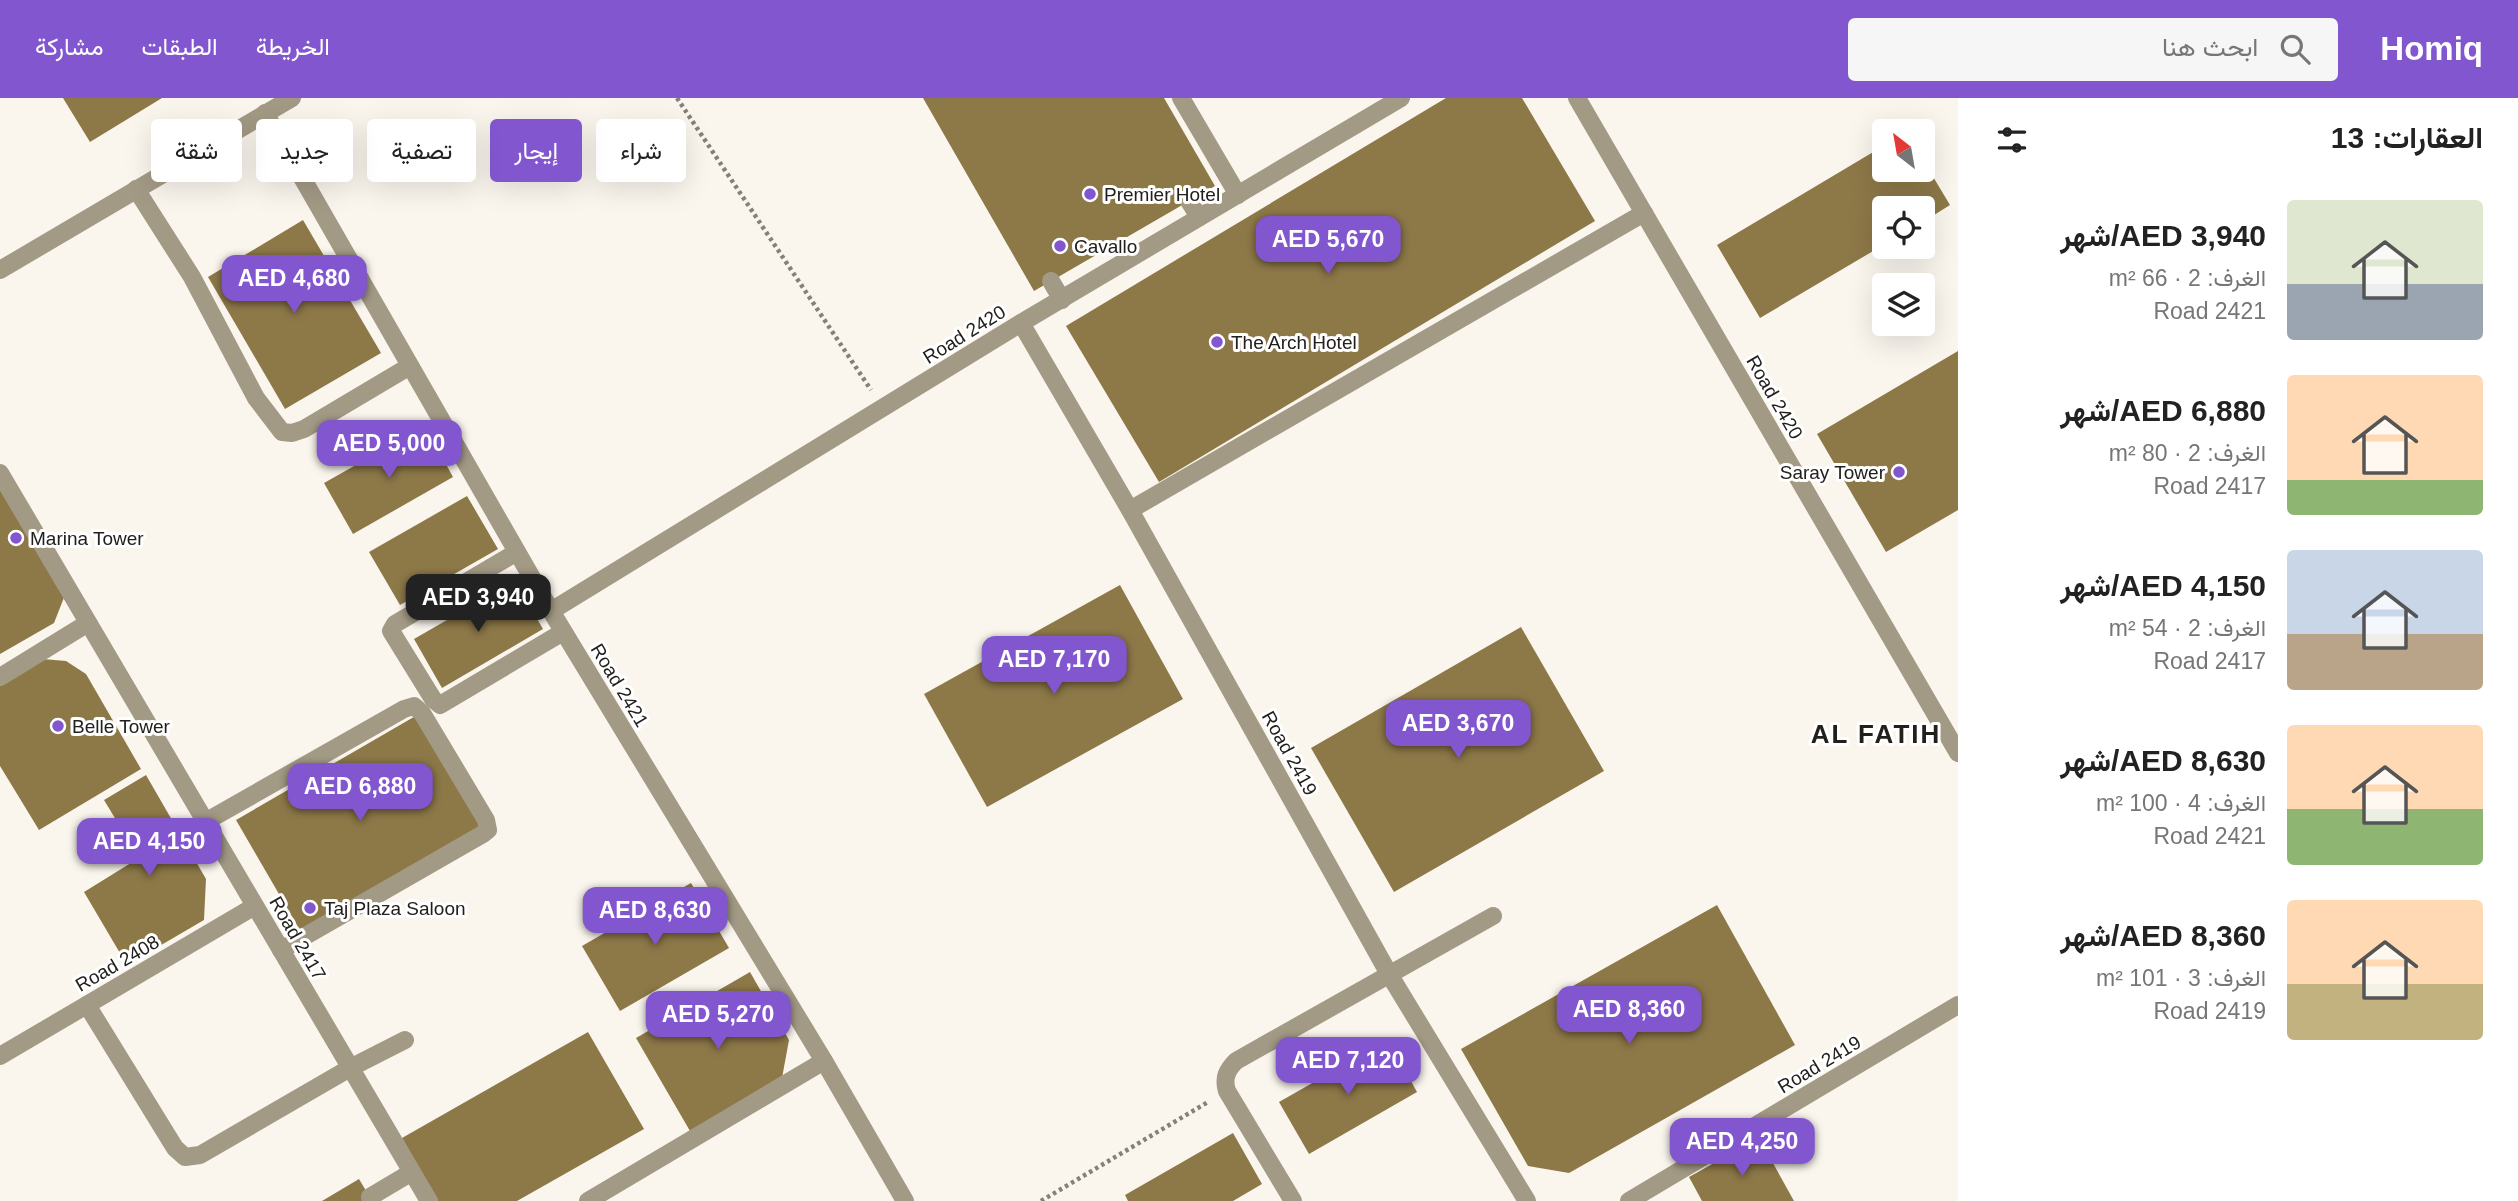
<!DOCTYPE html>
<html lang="ar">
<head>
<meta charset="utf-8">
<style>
	:root { --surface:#fff; --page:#f6f6f6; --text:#222; --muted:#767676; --accent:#8256cf }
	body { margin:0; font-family:Helvetica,Vazirmatn,sans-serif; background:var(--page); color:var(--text); direction:rtl; height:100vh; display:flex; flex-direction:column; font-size:26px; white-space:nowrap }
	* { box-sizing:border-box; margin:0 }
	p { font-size:23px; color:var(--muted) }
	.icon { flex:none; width:38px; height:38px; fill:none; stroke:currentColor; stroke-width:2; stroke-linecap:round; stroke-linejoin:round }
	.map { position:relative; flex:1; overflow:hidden; direction:ltr }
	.sheet { display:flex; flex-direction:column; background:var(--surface); width:560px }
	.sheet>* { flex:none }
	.guide { position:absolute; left:21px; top:21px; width:665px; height:63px; direction:rtl; display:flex; gap:14px }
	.needle { width:46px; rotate:329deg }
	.controls { position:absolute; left:1872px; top:21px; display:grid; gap:14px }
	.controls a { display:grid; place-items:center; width:63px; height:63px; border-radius:7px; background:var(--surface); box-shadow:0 7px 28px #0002; font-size:35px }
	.price { position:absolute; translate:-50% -60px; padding:0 16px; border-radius:14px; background:var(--accent); color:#fff; font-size:23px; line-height:46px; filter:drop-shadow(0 2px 4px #0008) }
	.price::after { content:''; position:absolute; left:50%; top:42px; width:21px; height:16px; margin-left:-10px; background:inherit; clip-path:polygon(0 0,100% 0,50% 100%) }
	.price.on { background:#222; color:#fff }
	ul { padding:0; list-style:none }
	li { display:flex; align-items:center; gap:21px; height:175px; padding:0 35px }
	li span { display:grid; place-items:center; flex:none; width:196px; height:140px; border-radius:7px; color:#555 }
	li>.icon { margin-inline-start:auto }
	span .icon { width:84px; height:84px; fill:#fffc; stroke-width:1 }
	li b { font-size:30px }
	h2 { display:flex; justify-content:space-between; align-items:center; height:84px; padding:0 35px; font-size:30px }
	.tag { padding:0 24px; border-radius:7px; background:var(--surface); box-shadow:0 7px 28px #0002; font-size:24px; line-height:63px }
	.tag.on { background:var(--accent); color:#fff }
	header { display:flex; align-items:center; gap:42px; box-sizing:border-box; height:98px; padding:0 35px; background:var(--accent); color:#fff }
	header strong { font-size:33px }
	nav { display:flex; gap:38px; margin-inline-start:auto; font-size:24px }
	.search { width:490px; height:63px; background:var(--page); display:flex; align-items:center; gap:18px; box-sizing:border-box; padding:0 24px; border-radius:7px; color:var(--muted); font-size:26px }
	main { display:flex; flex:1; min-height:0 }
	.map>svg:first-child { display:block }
	.building { fill:#8d7848 }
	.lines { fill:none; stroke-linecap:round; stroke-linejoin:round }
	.path { stroke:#84817c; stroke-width:4.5; stroke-dasharray:3.5 3.5; stroke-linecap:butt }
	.minor { stroke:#a39a85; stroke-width:18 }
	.poi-dot { fill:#8256cf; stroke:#fff; stroke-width:2.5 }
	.labels { text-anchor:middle; stroke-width:6; stroke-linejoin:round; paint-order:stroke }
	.poi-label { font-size:19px; fill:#21201d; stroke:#fff; text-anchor:start }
	.street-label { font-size:19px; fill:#21201d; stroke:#fff }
	.district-label { font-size:26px; font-weight:bold; letter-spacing:2px; fill:#21201d; stroke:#fff }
</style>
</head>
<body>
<header>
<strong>Homiq</strong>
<div class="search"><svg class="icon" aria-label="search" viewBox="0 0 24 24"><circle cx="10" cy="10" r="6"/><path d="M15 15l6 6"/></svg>ابحث هنا</div>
<nav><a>الخريطة</a><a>الطبقات</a><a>مشاركة</a></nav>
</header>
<main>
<section class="sheet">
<h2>العقارات: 13<svg class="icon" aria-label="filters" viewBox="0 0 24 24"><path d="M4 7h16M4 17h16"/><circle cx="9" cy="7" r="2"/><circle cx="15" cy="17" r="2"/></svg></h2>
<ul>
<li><span style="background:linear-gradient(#dfe7d0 60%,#9aa5b1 0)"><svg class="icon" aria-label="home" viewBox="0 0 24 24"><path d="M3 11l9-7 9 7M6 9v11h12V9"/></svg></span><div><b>AED 3,940/شهر</b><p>الغرف: 2 · 66 m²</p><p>Road 2421</p></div></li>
<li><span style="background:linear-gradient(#ffd9b3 75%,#8fb573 0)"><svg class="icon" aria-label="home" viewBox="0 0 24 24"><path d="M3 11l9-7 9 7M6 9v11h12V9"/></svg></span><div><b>AED 6,880/شهر</b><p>الغرف: 2 · 80 m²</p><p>Road 2417</p></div></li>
<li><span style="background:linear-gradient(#c9d6e8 60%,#b9a48a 0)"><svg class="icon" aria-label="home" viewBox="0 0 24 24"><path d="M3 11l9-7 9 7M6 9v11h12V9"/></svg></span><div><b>AED 4,150/شهر</b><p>الغرف: 2 · 54 m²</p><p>Road 2417</p></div></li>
<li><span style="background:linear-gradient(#ffd9b3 60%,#8fb573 0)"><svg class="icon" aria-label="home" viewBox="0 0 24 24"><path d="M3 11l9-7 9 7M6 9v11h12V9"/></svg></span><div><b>AED 8,630/شهر</b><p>الغرف: 4 · 100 m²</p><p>Road 2421</p></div></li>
<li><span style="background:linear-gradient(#ffd9b3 60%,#c2b280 0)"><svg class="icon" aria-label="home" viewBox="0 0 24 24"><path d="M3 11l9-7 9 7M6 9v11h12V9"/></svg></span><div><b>AED 8,360/شهر</b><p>الغرف: 3 · 101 m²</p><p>Road 2419</p></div></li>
</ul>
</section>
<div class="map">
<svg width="1958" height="1103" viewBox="0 0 1958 1103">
	<rect width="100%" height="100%" fill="#faf6ee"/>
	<g class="building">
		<polygon points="63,0 162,0 90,44"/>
		<polygon points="923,0 1164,0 1215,88 1034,193"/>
		<polygon points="1446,0 1522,0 1595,123 1159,384 1066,228"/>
		<polygon points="1885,47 1885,72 1923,72 1923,62 1950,107 1923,124 1923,110 1885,110 1885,146 1760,220 1717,147"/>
		<polygon points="303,122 381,255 285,311 208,179"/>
		<polygon points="1958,253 1958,412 1886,454 1817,336"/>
		<polygon points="425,328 453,379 353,436 324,385"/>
		<polygon points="0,384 65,497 54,525 0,556"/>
		<polygon points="467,398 498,451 400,507 369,454"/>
		<polygon points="515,483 543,531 442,590 414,541"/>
		<polygon points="1120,487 1183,601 987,709 924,596"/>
		<polygon points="1521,529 1604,673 1394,794 1311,650"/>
		<polygon points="43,561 66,563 86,576 141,671 39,732 0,668 0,588"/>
		<polygon points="419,616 484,728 301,834 236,722"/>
		<polygon points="146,677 206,781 204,822 127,867 84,794 139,760 104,702"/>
		<polygon points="691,785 729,850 620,913 582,848"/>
		<polygon points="1717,807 1795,947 1569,1075 1528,1068 1461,951"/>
		<polygon points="750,874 789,942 782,980 690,1033 636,940"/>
		<polygon points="588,934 644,1031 517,1103 438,1103 402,1040"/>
		<polygon points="1388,942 1417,994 1309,1056 1279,1004"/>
		<polygon points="1233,1035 1262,1086 1233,1103 1128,1103 1125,1097"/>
		<polygon points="1759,1040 1794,1103 1702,1103 1689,1079"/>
		<polygon points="359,1081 372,1103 322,1103"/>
	</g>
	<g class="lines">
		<g class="path">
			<polyline points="677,0 871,292"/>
			<polyline points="1041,1103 1208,1004"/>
		</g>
		<g class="minor">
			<polyline points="1181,0 1238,97"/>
			<polyline points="1577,0 1958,655"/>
			<polyline points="265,15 551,513 824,963 905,1103"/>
			<polyline points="136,91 192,179 256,300 282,334 292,335 304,331 410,268"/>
			<polyline points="1189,103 1199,119"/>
			<polyline points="0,172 292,0"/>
			<polyline points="1051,183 1062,202"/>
			<polyline points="1021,225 1130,412 1389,876 1527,1103"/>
			<polyline points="0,375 429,1103"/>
			<polyline points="1130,412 1644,115"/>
			<polyline points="517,454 395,526 391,533 433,601 440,607 563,534"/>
			<polyline points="551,513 1021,225 1401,0"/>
			<polyline points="0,579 88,525"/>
			<polyline points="205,724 404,611 414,608 422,615 486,722 488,732 483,736 281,852"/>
			<polyline points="87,907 175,1050 185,1059 200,1057 350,970 405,942"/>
			<polyline points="0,958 255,808"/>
			<polyline points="370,1099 412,1074"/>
			<polyline points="588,1103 824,963"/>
			<path d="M1293,1103l-66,-110c-4,-13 0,-21 9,-30l257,-145"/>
			<polyline points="1629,1103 1958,907"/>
		</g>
	</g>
	<g class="poi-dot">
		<circle cx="1090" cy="96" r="7"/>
		<circle cx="1060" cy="148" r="7"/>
		<circle cx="1217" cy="244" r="7"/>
		<circle cx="1899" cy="374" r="7"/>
		<circle cx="16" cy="440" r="7"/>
		<circle cx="58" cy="628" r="7"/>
		<circle cx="310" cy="810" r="7"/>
	</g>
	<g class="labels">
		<g class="poi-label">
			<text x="1104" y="103">Premier Hotel</text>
			<text x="1074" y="155">Cavallo</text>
			<text x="1231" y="251">The Arch Hotel</text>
			<text x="1885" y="381" text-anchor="end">Saray Tower</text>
			<text x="30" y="447">Marina Tower</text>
			<text x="72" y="635">Belle Tower</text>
			<text x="324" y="817">Taj Plaza Saloon</text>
		</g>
		<g class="street-label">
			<text transform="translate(964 236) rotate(-32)" y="7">Road 2420</text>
			<text transform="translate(1775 299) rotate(60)" y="7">Road 2420</text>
			<text transform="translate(620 587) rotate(59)" y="7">Road 2421</text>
			<text transform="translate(1290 655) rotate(61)" y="7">Road 2419</text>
			<text transform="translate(298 840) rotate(60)" y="7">Road 2417</text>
			<text transform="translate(117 865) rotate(-30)" y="7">Road 2408</text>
			<text transform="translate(1819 966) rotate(-31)" y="7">Road 2419</text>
		</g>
		<g class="district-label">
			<text x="1876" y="645">AL FATIH</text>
		</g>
	</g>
</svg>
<div class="controls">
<a><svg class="needle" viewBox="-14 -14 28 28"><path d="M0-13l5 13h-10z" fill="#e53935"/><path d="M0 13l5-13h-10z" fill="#767676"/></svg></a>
<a><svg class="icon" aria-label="locate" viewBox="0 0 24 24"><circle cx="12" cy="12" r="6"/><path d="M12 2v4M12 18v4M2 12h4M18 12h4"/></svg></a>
<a><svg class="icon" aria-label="layers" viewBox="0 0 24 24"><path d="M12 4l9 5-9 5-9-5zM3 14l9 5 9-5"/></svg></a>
</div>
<b class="price" style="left:1328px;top:178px">AED 5,670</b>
<b class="price" style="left:294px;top:217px">AED 4,680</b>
<b class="price" style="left:389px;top:382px">AED 5,000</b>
<b class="price on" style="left:478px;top:536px">AED 3,940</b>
<b class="price" style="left:1054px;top:598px">AED 7,170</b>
<b class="price" style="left:1458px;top:662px">AED 3,670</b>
<b class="price" style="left:360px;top:725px">AED 6,880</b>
<b class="price" style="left:149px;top:780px">AED 4,150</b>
<b class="price" style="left:655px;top:849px">AED 8,630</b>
<b class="price" style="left:1629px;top:948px">AED 8,360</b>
<b class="price" style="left:718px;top:953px">AED 5,270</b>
<b class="price" style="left:1348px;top:999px">AED 7,120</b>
<b class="price" style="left:1742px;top:1080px">AED 4,250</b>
<div class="guide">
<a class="tag">شراء</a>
<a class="tag on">إيجار</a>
<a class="tag">تصفية</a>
<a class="tag">جديد</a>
<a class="tag">شقة</a>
</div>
</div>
</main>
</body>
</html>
